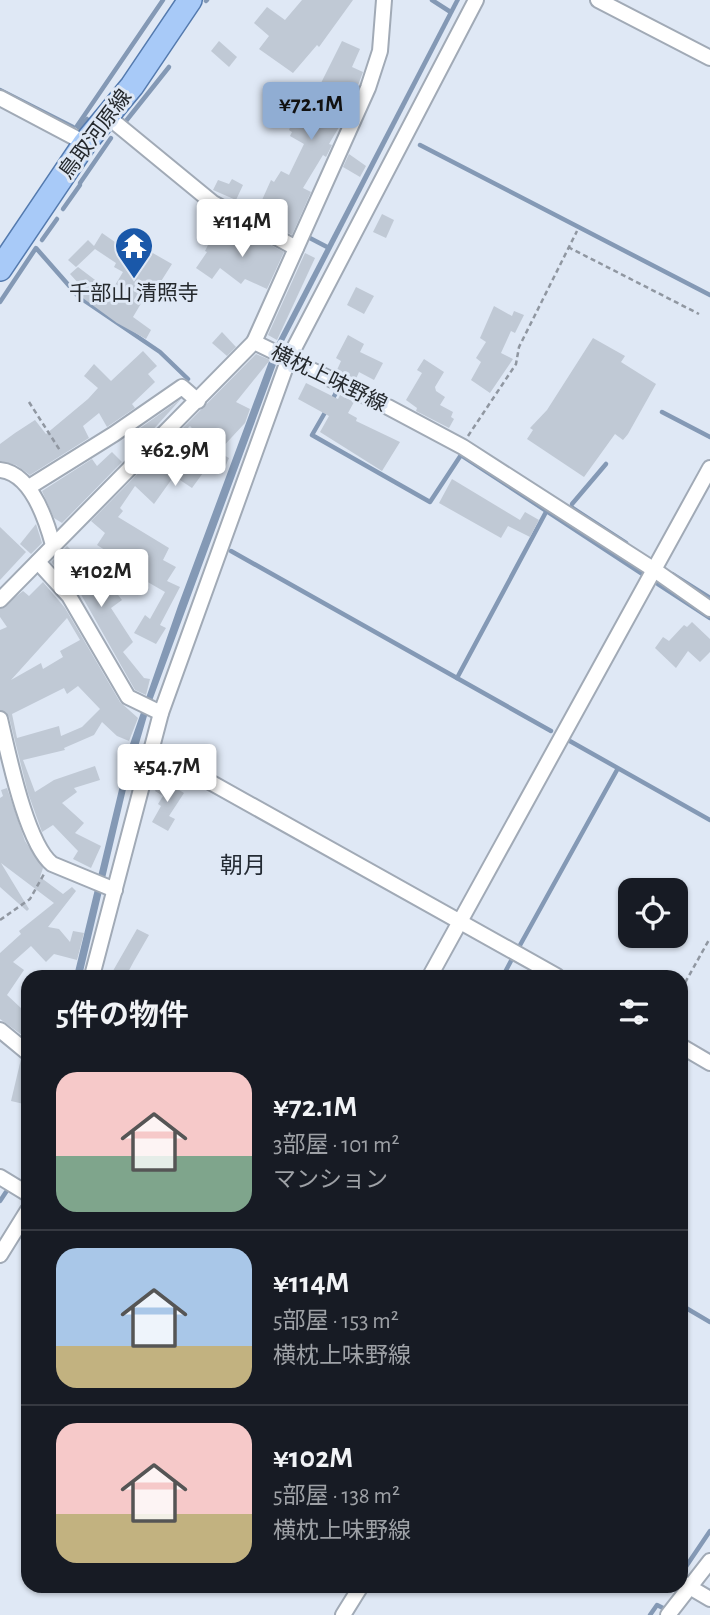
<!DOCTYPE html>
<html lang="ja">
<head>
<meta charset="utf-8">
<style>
	:root { --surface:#171b24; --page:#20242c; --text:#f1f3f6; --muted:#9ea1a6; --line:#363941; --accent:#90add3 }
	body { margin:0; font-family:"Alegreya Sans","Noto Sans JP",sans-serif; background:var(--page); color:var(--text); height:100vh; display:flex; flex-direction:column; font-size:26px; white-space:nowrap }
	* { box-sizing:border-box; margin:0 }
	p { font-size:23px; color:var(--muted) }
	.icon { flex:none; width:38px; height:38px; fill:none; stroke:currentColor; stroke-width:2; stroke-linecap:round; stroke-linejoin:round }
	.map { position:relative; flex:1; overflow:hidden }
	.drawer { position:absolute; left:21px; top:970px; width:667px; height:623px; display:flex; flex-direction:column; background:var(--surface); border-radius:21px; box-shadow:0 2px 5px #0004 }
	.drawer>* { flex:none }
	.fabs { position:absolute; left:618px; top:878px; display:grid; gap:14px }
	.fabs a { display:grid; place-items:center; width:70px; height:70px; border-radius:14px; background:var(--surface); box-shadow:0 2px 5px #0004; font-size:35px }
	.price { position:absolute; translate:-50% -60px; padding:0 16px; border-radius:7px; background:#fff; color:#222; font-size:23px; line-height:46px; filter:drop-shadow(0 2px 4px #0008) }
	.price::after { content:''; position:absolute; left:50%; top:42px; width:21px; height:16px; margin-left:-10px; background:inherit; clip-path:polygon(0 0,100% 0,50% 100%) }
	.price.current { background:var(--accent); color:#111 }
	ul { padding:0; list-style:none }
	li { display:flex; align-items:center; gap:21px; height:175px; padding:0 35px }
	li+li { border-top:2px solid var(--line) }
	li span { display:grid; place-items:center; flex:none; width:196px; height:140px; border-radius:21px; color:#555 }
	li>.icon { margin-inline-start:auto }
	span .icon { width:84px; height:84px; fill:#fffc; stroke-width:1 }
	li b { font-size:30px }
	h2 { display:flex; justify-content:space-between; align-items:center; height:84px; padding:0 35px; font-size:30px }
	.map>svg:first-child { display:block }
	.water { fill:#8499b5 }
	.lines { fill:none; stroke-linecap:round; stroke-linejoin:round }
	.stream { stroke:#8499b5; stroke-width:4.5 }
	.building { fill:#c0c9d5; fill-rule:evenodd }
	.street-casing { stroke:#a1aab6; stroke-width:18 }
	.primary-casing { stroke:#547aae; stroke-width:26 }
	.path { stroke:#9097a1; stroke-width:2.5; stroke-dasharray:5 3.5; stroke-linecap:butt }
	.street { stroke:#fff; stroke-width:14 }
	.primary { stroke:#a8caf8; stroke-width:23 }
	.labels { text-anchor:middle; stroke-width:6; stroke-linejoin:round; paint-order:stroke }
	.street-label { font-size:21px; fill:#25292d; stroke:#dfe8f5 }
	.poi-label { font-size:21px; fill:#25292d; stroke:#dfe8f5 }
	.neighbourhood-label { font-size:23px; fill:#242b34; stroke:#dfe8f5 }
</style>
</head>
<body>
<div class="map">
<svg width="710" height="1615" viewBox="0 0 710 1615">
	<rect width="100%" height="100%" fill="#dfe8f5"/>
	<g class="water">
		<polygon points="455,0 460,0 281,347 276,344"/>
		<polygon points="271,356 278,359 149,709 127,785 82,976 74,976 130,744 178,606"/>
	</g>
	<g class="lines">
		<g class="stream">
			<polyline points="432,0 449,11"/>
			<polyline points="206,1 207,0"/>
			<polyline points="0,90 73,127"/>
			<polyline points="77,126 163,0"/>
			<polyline points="122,126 169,67"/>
			<polyline points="79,129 87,119"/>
			<polyline points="420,145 710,295"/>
			<polyline points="80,183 111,138"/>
			<polyline points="63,209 80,185"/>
			<polyline points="306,236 329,248"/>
			<polyline points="42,240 57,219"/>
			<polyline points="0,302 36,248 79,297 160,352 188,379"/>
			<polyline points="331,402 338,389 334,387"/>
			<polyline points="327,409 312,435 430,502 461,455 644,575"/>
			<polyline points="662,412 710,437"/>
			<polyline points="572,504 606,464"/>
			<polyline points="571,507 626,543"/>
			<polyline points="231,551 551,731"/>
			<polyline points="672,574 710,598"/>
			<polyline points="658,584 710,618"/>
			<polyline points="457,678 546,512"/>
			<polyline points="568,740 710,820"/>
			<polyline points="519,947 617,770"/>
			<polyline points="503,976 512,959"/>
			<polyline points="0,1201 6,1192"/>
			<polyline points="681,1305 710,1322"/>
			<polyline points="681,1569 685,1568 710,1531"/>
			<polyline points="650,1615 657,1605 669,1611"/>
		</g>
	</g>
	<g class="building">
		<polygon points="302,0 353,0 319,47 317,45 293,73 259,49 269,36 254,23 267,7 285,20"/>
		<polygon points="219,41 237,57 229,67 211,51"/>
		<polygon points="342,41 360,49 352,67 363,72 354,96 344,91 329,115 342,122 329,144 332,145 326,157 323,155 303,188 311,192 292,235 258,216 261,210 258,209 271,180 274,182 281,171 289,175 304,144 290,136 292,132 289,130 293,120 301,123"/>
		<polygon points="349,154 366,166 360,177 343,167"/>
		<polygon points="232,179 243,185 236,200 213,190 218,180 229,184"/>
		<polygon points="382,214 394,220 386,238 373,232"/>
		<polygon points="102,233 125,249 127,244 135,248 137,244 172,264 158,286 154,284 149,290 133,317 151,330 146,339 117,323 80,296 82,293 76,290 80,285 70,274 78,267 111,292 123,272 114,267 116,263 95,249 76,267 68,260 88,240 94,246"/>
		<polygon points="214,233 240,243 248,233 284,252 267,289 245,279 241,284 220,268 212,279 196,268 207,252 205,251"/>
		<polygon points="305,253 315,258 277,340 268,335"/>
		<polygon points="356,287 374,296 364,314 347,305"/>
		<polygon points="494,306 512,316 514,311 524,315 515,333 511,331 501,353 513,359 490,393 471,380 481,362 476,358 486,342 480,338"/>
		<polygon points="222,332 236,347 227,356 212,343"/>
		<polygon points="348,335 364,344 360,352 383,363 374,380 359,372 356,379 337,370 341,361 336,358"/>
		<polygon points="593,338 625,356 621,362 656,384 628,434 623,440 615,434 584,477 527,439 533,430 530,428 547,410"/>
		<polygon points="143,351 157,366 148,374 155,382 132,404 135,408 107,427 99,413 83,426 89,438 30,475 16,465 0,461 0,444 15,433 35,420 46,434 88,399 98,388 84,376 94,364 111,381"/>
		<path d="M256,354l14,6 -34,42 14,7 -5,14 -27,29 11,6 -7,16 -14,-8 -16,22 -18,-12 -20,28 -19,-18 -15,22 3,3 -5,6 51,31 -6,12 13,7 -9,14 13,6 -20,38 6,3 -10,16 -22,-11 11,-18 5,4 15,-27 -26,-15 2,-4 -44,-28 8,-12 -14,-12zM190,426l14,15 -17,18 -16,-15z"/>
		<polygon points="424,359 444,372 435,387 436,391 445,397 440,405 453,412 451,417 454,419 449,428 416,411 417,408 406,400 422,373 417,370"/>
		<polygon points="306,383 338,399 340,395 354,402 348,413 357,418 356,421 400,442 382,471 320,432 329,416 298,399"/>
		<polygon points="181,399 138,446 129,436"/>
		<polygon points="112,452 122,462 62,523 54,518 42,491 92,459 97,466"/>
		<polygon points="452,479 520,520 525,512 539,520 530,537 508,526 501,538 439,503"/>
		<polygon points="36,524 42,543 31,554 20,544"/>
		<polygon points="0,527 26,552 0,580"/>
		<polygon points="67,546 87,565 92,562 122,600 111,608 133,642 123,652 144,678 150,679 146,695 135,690 70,575 66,579 51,562"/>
		<path d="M43,582l22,26 55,94 18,16 -9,23 -12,-5 -15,-14 -8,13 -30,13 1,2 -42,10 12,32 19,-12 41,-14 5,14 -26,8 3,4 -15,11 22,20 -9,10 26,13 -10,22 -18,-9 5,-8 -25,-26 -11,7 -14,-39 -19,-76 -9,-7v-80l7,-3 -7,-10v-8l23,-18 6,5zM67,618l13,22 -20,11 3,6 -20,12 -2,-6 -30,17zM78,686l22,23 -18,18 -21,9 -2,-10 -42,12 -5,-24 52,-26 3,6z"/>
		<polygon points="692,622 710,639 710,652 700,662 688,651 676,668 655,648 663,637 669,641 684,625 687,627"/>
		<polygon points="161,779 184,793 169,816 175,819 168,831 152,822 161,806 158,804 163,796 155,791"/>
		<polygon points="7,788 25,841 43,868 40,877 63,894 72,887 76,891 48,927 59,929 70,942 73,931 84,933 77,960 54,954 46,962 31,946 13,962 24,970 7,995 22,1009 28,1000 28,1027 22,1035 0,1019 0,953 21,934 19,931 54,903 1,863 29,909 27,911 0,887 0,798 3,796 1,790"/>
		<polygon points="137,929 149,935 134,961 126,976 110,976"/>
		<polygon points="21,1059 28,1062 28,1105 11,1101"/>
	</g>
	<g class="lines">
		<defs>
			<g id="street">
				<polyline points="598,0 710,58"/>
				<polyline points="0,98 85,143"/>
				<polyline points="107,116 213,203 296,248"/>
				<polyline points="254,342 368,88 380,51 384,0"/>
				<path d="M0,470c31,3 46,49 53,75"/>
				<polyline points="29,487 114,434 182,387 198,401"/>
				<polyline points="38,562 69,596 128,697 161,713"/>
				<polyline points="0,600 254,342 388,407 463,447 656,571 710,609"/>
				<path d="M0,719c8,33 26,124 52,145l63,26"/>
				<polyline points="151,749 557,976"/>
				<polyline points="92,976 161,713 289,358 476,0"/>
				<polyline points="430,976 710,468"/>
				<polyline points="0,1030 28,1053"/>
				<polyline points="681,1046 710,1063"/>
				<polyline points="0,1177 28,1194"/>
				<polyline points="0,1255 28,1210"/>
				<polyline points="681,1582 710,1599"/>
				<polyline points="343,1615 361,1586"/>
				<polyline points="668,1615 710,1561"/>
			</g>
			<polyline id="primary" points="0,269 85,143 132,86 190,0"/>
		</defs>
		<use href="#street" class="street-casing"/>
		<use href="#primary" class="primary-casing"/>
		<g class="path">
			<polyline points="568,247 699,314"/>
			<polyline points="29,402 61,452"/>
			<polyline points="468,436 516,364 519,347 577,231"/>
			<polyline points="0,920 30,899 44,874"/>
			<polyline points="681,990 710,938"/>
		</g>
		<use href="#street" class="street"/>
		<use href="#primary" class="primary"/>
	</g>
	<defs>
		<symbol id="temple-pin" viewBox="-11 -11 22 30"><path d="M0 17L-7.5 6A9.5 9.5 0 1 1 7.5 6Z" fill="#1a58a9" stroke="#dfe8f5"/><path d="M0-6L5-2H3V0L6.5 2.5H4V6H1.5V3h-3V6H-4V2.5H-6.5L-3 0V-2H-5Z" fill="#fff"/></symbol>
	</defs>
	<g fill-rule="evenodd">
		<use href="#temple-pin" x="112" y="224" width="44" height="60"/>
	</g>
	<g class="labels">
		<g class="street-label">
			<text transform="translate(95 134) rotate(-53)" y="7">鳥取河原線</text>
			<text transform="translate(329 378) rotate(26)" y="7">横枕上味野線</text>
		</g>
		<g class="poi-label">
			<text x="134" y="300">千部山 清照寺</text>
		</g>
		<g class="neighbourhood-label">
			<text x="243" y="873">朝月</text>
		</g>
	</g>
</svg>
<div class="fabs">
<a><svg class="icon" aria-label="locate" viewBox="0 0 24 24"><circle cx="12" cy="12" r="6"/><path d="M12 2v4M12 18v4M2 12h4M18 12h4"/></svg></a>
</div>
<b class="price current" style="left:311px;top:142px">¥72.1M</b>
<b class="price" style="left:242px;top:259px">¥114M</b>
<b class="price" style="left:175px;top:488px">¥62.9M</b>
<b class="price" style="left:101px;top:609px">¥102M</b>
<b class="price" style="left:167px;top:804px">¥54.7M</b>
<section class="drawer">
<h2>5件の物件<svg class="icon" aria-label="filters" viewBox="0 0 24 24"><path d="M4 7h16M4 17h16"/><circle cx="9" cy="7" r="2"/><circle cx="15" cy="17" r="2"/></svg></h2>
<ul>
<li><span style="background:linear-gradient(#f6c9c9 60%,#7fa58c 0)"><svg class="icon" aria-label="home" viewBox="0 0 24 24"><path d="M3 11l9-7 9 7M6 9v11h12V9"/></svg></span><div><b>¥72.1M</b><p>3部屋 · 101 m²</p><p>マンション</p></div></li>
<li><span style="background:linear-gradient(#a9c7e8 70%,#c2b280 0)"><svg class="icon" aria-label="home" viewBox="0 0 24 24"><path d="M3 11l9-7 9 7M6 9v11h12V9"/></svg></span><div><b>¥114M</b><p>5部屋 · 153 m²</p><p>横枕上味野線</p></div></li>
<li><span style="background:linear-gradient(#f6c9c9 65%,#c2b280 0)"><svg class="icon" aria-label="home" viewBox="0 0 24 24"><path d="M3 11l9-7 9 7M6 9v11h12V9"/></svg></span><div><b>¥102M</b><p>5部屋 · 138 m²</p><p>横枕上味野線</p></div></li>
</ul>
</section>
</div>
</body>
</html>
